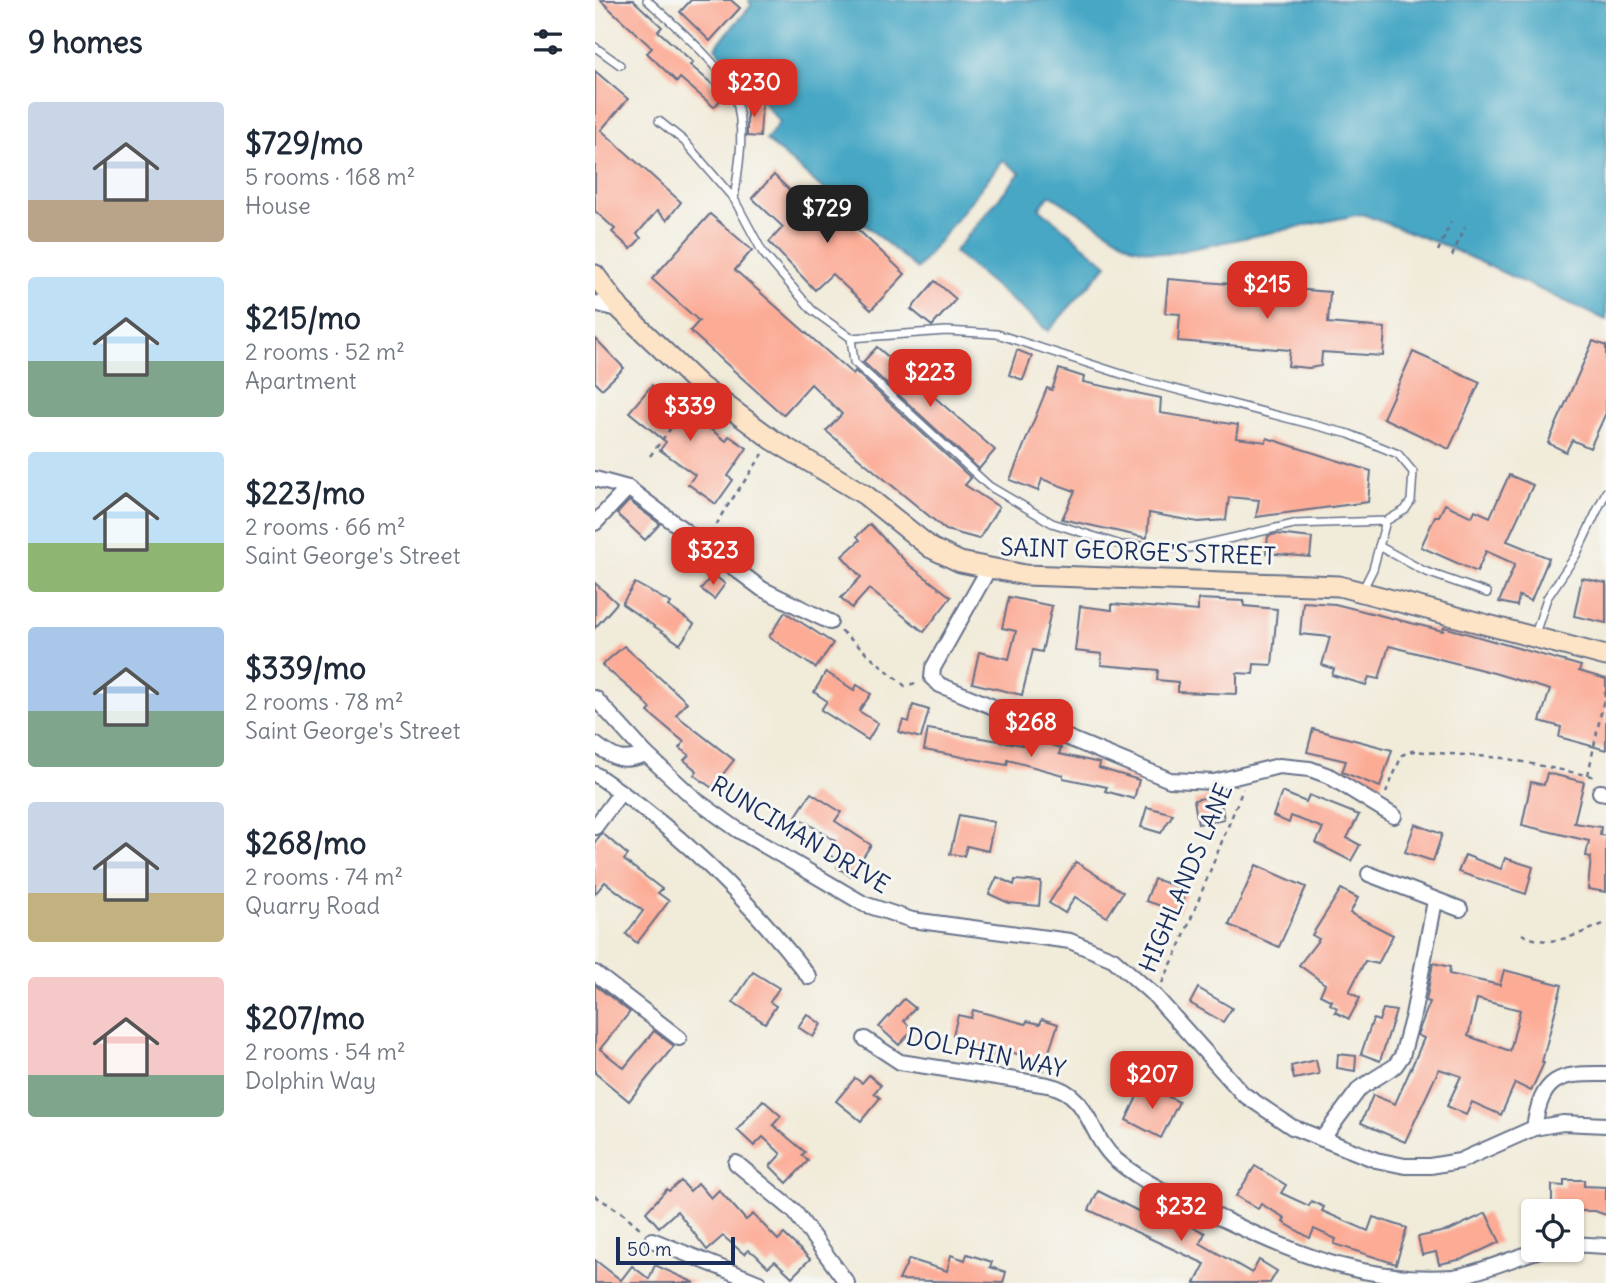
<!DOCTYPE html>
<html lang="en">
<head>
<meta charset="utf-8">
<style>
	:root { --surface:#fff; --page:#f6f6f7; --text:#1f2937; --muted:#747a83; --accent:#d93025 }
	body { margin:0; font-family:Delius,sans-serif; background:var(--page); color:var(--text); height:100vh; display:flex; flex-direction:column; font-size:26px; white-space:nowrap }
	* { box-sizing:border-box; margin:0 }
	p { font-size:23px; color:var(--muted) }
	.icon { flex:none; width:38px; height:38px; fill:none; stroke:currentColor; stroke-width:2; stroke-linecap:round; stroke-linejoin:round }
	.map { position:relative; flex:1; overflow:hidden }
	.details { display:flex; flex-direction:column; background:var(--surface); width:595px }
	.details>* { flex:none }
	.fabs { position:absolute; left:926px; top:1199px; display:grid; gap:14px }
	.fabs a { display:grid; place-items:center; width:63px; height:63px; border-radius:7px; background:var(--surface); box-shadow:0 2px 5px #0004; font-size:35px }
	.scale { position:absolute; left:21px; bottom:18px; width:119px; box-sizing:border-box; padding-left:7px; border:4px solid #1b2f5e; border-top:0; font-size:19px; line-height:24px; white-space:nowrap; color:#1b2f5e; -webkit-text-stroke:5px #f6f6f2; paint-order:stroke }
	.price { position:absolute; translate:-50% -60px; padding:0 16px; border-radius:14px; background:var(--accent); color:#fff; font-size:23px; line-height:46px; filter:drop-shadow(0 2px 4px #0008) }
	.price::after { content:''; position:absolute; left:50%; top:42px; width:21px; height:16px; margin-left:-10px; background:inherit; clip-path:polygon(0 0,100% 0,50% 100%) }
	.price.selected { background:#222; color:#fff }
	ul { padding:0; list-style:none }
	li { display:flex; align-items:center; gap:21px; height:175px; padding:0 28px }
	li span { display:grid; place-items:center; flex:none; width:196px; height:140px; border-radius:7px; color:#555 }
	li>.icon { margin-inline-start:auto }
	span .icon { width:84px; height:84px; fill:#fffc; stroke-width:1 }
	li b { font-size:30px }
	h2 { display:flex; justify-content:space-between; align-items:center; height:84px; padding:0 28px; font-size:30px }
	main { display:flex; flex:1; min-height:0 }
	.map>svg:first-child { display:block }
	.water { fill:#46a7c5; stroke:#306b92; stroke-width:2 }
	.building { fill:#fcab95; fill-rule:evenodd }
	.lines { fill:none; stroke-linecap:round; stroke-linejoin:round }
	.service-casing { stroke:#667189; stroke-width:10 }
	.minor-casing { stroke:#667189; stroke-width:18 }
	.secondary-casing { stroke:#667189; stroke-width:23 }
	.path { stroke:#667189; stroke-width:2.5; stroke-dasharray:5 5; stroke-linecap:butt }
	.service { stroke:#fff; stroke-width:7 }
	.minor { stroke:#fff; stroke-width:14 }
	.secondary { stroke:#fee4c6; stroke-width:19 }
	.labels { text-anchor:middle; stroke-width:6; stroke-linejoin:round; paint-order:stroke }
	.street-label { font-size:24px; fill:#1b2f5e; stroke:#f6f6f2 }
</style>
</head>
<body>
<main>
<section class="details">
<h2>9 homes<svg class="icon" aria-label="filters" viewBox="0 0 24 24"><path d="M4 7h16M4 17h16"/><circle cx="9" cy="7" r="2"/><circle cx="15" cy="17" r="2"/></svg></h2>
<ul>
<li><span style="background:linear-gradient(#c9d6e8 70%,#b9a48a 0)"><svg class="icon" aria-label="home" viewBox="0 0 24 24"><path d="M3 11l9-7 9 7M6 9v11h12V9"/></svg></span><div><b>$729/mo</b><p>5 rooms · 168 m²</p><p>House</p></div></li>
<li><span style="background:linear-gradient(#bfe0f5 60%,#7fa58c 0)"><svg class="icon" aria-label="home" viewBox="0 0 24 24"><path d="M3 11l9-7 9 7M6 9v11h12V9"/></svg></span><div><b>$215/mo</b><p>2 rooms · 52 m²</p><p>Apartment</p></div></li>
<li><span style="background:linear-gradient(#bfe0f5 65%,#8fb573 0)"><svg class="icon" aria-label="home" viewBox="0 0 24 24"><path d="M3 11l9-7 9 7M6 9v11h12V9"/></svg></span><div><b>$223/mo</b><p>2 rooms · 66 m²</p><p>Saint George's Street</p></div></li>
<li><span style="background:linear-gradient(#a9c7e8 60%,#7fa58c 0)"><svg class="icon" aria-label="home" viewBox="0 0 24 24"><path d="M3 11l9-7 9 7M6 9v11h12V9"/></svg></span><div><b>$339/mo</b><p>2 rooms · 78 m²</p><p>Saint George's Street</p></div></li>
<li><span style="background:linear-gradient(#c9d6e8 65%,#c2b280 0)"><svg class="icon" aria-label="home" viewBox="0 0 24 24"><path d="M3 11l9-7 9 7M6 9v11h12V9"/></svg></span><div><b>$268/mo</b><p>2 rooms · 74 m²</p><p>Quarry Road</p></div></li>
<li><span style="background:linear-gradient(#f6c9c9 70%,#7fa58c 0)"><svg class="icon" aria-label="home" viewBox="0 0 24 24"><path d="M3 11l9-7 9 7M6 9v11h12V9"/></svg></span><div><b>$207/mo</b><p>2 rooms · 54 m²</p><p>Dolphin Way</p></div></li>
</ul>
</section>
<div class="map">
<svg width="1011" height="1283" viewBox="0 0 1011 1283">
	<rect width="100%" height="100%" fill="#f6f6f2"/>
	<filter id="ink" filterUnits="userSpaceOnUse"><feTurbulence type="fractalNoise" baseFrequency=".0143" numOctaves="2"/><feDisplacementMap in="SourceGraphic" scale="14" xChannelSelector="R" yChannelSelector="G"/><feConvolveMatrix kernelMatrix="1 2 1 2 8 2 1 2 1" color-interpolation-filters="sRGB"/></filter>
	<filter id="wash" filterUnits="userSpaceOnUse"><feTurbulence type="fractalNoise" baseFrequency=".00686" numOctaves="4" result="noise"/><feDisplacementMap in="SourceGraphic" scale="28" xChannelSelector="R" yChannelSelector="G"/><feGaussianBlur stdDeviation="1.57" result="paint"/><feColorMatrix in="noise" values="0 0 0 0 0 0 0 0 0 0 0 0 0 0 0 0 0 1.4 0 .05"/><feComposite in="paint" operator="in"/></filter>
	<g filter="url(#wash)">
		<rect width="100%" height="100%" fill="#f1ebd9"/>
		<polygon class="water" points="154,0 1011,0 1011,320 848,245 767,214 571,254 538,247 455,195 444,208 512,265 453,331 359,252 425,173 408,160 322,269 171,140 185,122 120,47 156,6"/>
		<g id="blocks">
			<g class="building">
				<polygon points="5,0 38,0 67,27 63,31 98,62 95,65 130,95 119,107 85,78 82,82 52,53 57,48"/>
				<polygon points="96,0 136,0 145,8 115,41 85,12"/>
				<polygon points="0,71 33,99 6,130 86,202 72,220 62,211 42,234 46,238 36,249 17,232 20,229 0,211"/>
				<polygon points="152,102 167,103 165,137 152,136"/>
				<polygon points="179,175 210,205 223,192 310,274 276,310 237,274 220,290 174,242 188,227 157,198"/>
				<polygon points="115,214 157,250 140,270 252,369 258,374 260,371 376,478 370,485 404,507 384,539 351,530 231,431 247,414 216,384 188,415 95,331 104,321 57,279"/>
				<polygon points="573,279 735,292 733,323 790,328 788,356 727,352 726,366 714,368 693,366 695,350 583,341 585,314 570,313"/>
				<polygon points="340,281 361,299 337,326 316,309"/>
				<polygon points="0,338 29,368 7,389 0,382"/>
				<polygon points="998,341 1011,346 1011,413 995,448 977,440 971,452 953,443"/>
				<polygon points="282,347 400,450 384,469 268,362"/>
				<polygon points="422,350 437,356 428,380 414,375"/>
				<polygon points="818,352 885,382 854,449 788,418"/>
				<polygon points="464,369 489,377 488,382 566,398 565,413 643,425 641,438 671,442 672,438 776,471 773,502 661,517 664,500 634,497 631,520 603,522 554,513 552,538 467,519 480,491 447,479 443,491 415,480 452,388 457,390"/>
				<polygon points="57,385 131,441 134,436 152,448 133,476 138,480 121,504 93,484 100,475 65,450 71,442 34,412"/>
				<polygon points="914,475 938,485 912,541 954,558 936,601 924,596 922,606 904,602 920,564 891,551 882,572 826,547 840,516 844,516 850,504 877,517 880,510 895,517"/>
				<polygon points="34,501 65,524 50,540 22,514"/>
				<polygon points="275,524 313,564 356,597 329,632 274,589 257,608 246,598 266,577 247,556 265,540 262,536"/>
				<polygon points="681,534 717,538 715,557 671,553 673,536"/>
				<polygon points="118,574 130,584 119,599 106,589"/>
				<polygon points="987,578 1011,583 1011,623 979,616"/>
				<polygon points="0,583 22,603 0,628"/>
				<polygon points="40,583 76,603 73,606 99,624 85,644 27,604"/>
				<polygon points="414,597 457,606 447,652 438,650 427,695 377,683 384,652 414,659 421,631 407,628"/>
				<polygon points="603,599 649,601 649,606 682,609 677,665 659,664 658,674 642,673 642,694 583,692 583,682 562,680 563,670 506,665 507,654 480,651 485,606 517,610 517,604 603,611"/>
				<polygon points="708,602 740,604 848,631 849,627 986,666 984,671 1011,679 1011,750 964,737 966,727 945,721 955,690 899,673 794,646 784,679 774,677 771,685 737,675 739,669 727,665 735,637 705,634"/>
				<polygon points="190,612 238,643 221,668 174,637"/>
				<polygon points="29,646 92,702 81,715 139,760 117,788 99,775 102,771 89,760 94,755 84,748 89,742 53,712 56,709 48,700 7,665"/>
				<polygon points="231,672 259,690 262,685 276,694 264,711 283,723 273,740 226,710 232,701 219,692"/>
				<polygon points="318,705 334,710 326,738 304,732 308,720 314,722"/>
				<polygon points="333,729 434,746 436,739 466,748 464,754 505,763 504,768 544,780 539,799 510,791 512,787 468,778 468,775 413,760 412,765 329,750"/>
				<polygon points="718,729 797,750 785,787 747,772 751,761 712,752"/>
				<polygon points="952,773 989,782 979,823 1006,827 1005,835 1011,836 1011,892 993,889 996,857 991,856 994,841 927,825 936,782 949,785"/>
				<polygon points="687,792 711,802 714,795 764,815 752,838 765,845 756,861 721,843 728,828 696,816 694,823 678,816"/>
				<polygon points="216,793 246,812 240,821 276,845 255,876 242,867 245,862 232,853 240,841 201,816"/>
				<polygon points="624,795 629,819 603,824 599,800"/>
				<polygon points="552,807 578,814 566,833 546,827"/>
				<polygon points="364,815 399,822 393,851 372,846 369,856 355,854"/>
				<polygon points="820,824 847,834 838,861 810,852"/>
				<polygon points="7,833 33,855 29,860 67,889 63,893 74,901 42,943 31,934 48,911 10,882 0,894 0,842"/>
				<polygon points="870,855 906,869 910,858 938,867 931,894 863,872"/>
				<polygon points="481,862 528,892 512,917 480,897 470,913 454,903"/>
				<polygon points="661,865 711,887 684,947 634,925"/>
				<polygon points="402,877 419,885 420,880 446,882 444,906 414,903 394,894"/>
				<polygon points="559,879 592,890 584,912 551,901"/>
				<polygon points="746,889 763,898 755,913 798,935 783,964 770,961 754,992 765,998 754,1019 740,1012 742,1008 735,1004 737,1001 725,995 730,984 704,965 724,939 717,935"/>
				<path d="M838,963l17,4 -1,7 51,11 4,-15 58,15 -20,77 2,1 -13,28 -16,-8 -14,32 -29,-13 -6,13 -19,-9 14,-30 -22,-7 -34,73 -44,-19 12,-28 22,9 21,-47 8,-19 -7,-3 13,-33 -4,-1zM882,999l43,11 -10,41 -42,-15z"/>
				<polygon points="158,972 184,988 175,1002 181,1006 170,1023 138,1002"/>
				<polygon points="0,985 35,1012 5,1049 29,1068 59,1031 79,1046 34,1101 0,1073"/>
				<polygon points="603,988 637,1008 628,1022 595,1003"/>
				<polygon points="309,999 320,1008 309,1021 318,1030 304,1045 284,1027"/>
				<polygon points="788,1009 801,1011 785,1061 766,1054 778,1019 784,1021"/>
				<polygon points="378,1010 431,1024 432,1021 445,1024 447,1019 463,1024 448,1070 431,1065 433,1057 405,1049 403,1057 366,1046 368,1037 358,1035 363,1015 376,1018"/>
				<polygon points="212,1014 226,1024 218,1037 203,1027"/>
				<polygon points="743,1054 761,1056 760,1071 742,1068"/>
				<polygon points="721,1060 724,1074 699,1079 696,1066"/>
				<polygon points="274,1075 286,1085 279,1093 285,1098 266,1121 241,1101 260,1078 267,1083"/>
				<polygon points="548,1084 584,1102 566,1138 531,1120"/>
				<polygon points="168,1100 186,1116 178,1125 210,1152 207,1155 213,1161 192,1183 175,1166 186,1154 168,1137 159,1146 142,1130"/>
				<polygon points="660,1166 691,1185 686,1193 714,1206 716,1201 729,1207 727,1211 773,1231 778,1217 812,1228 801,1264 739,1244 741,1239 719,1229 715,1238 688,1222 690,1218 666,1204 663,1209 641,1196"/>
				<polygon points="969,1180 989,1180 989,1186 1011,1187 1011,1215 1000,1211 957,1211 957,1185 969,1186"/>
				<polygon points="86,1181 95,1191 103,1183 116,1198 124,1190 151,1220 158,1214 183,1240 189,1234 215,1259 197,1277 180,1261 173,1267 160,1254 153,1250 149,1254 128,1236 112,1250 82,1211 64,1227 51,1212 72,1189 74,1191"/>
				<polygon points="503,1191 557,1218 559,1213 586,1227 588,1222 610,1233 605,1243 657,1273 664,1260 682,1271 675,1283 600,1283 610,1264 494,1210"/>
				<polygon points="891,1213 905,1242 868,1259 844,1264 841,1252 827,1255 823,1237 855,1230"/>
				<polygon points="372,1254 397,1262 395,1267 411,1272 408,1283 304,1280 314,1259 352,1271 356,1255 370,1260"/>
				<polygon points="0,1260 26,1280 37,1266 54,1279 60,1265 100,1283 0,1283"/>
			</g>
		</g>
	</g>
	<g filter="url(#ink)">
		<use href="#blocks" fill-opacity="0" stroke="#667189" stroke-width="2"/>
		<g class="lines">
			<defs>
				<g id="service">
					<path d="M52,0c22,20 79,69 88,96 11,32 4,70 -1,103"/>
					<polyline points="0,47 25,65"/>
					<polyline points="64,121 89,141 139,199 168,253 217,310 256,338 351,331 402,334 548,381 754,434 803,454 818,472 816,501 810,510 791,521 699,524 593,548 526,545 457,523 394,486 259,362 256,338"/>
					<polyline points="784,546 829,571 892,593"/>
					<polyline points="768,589 778,569 791,521"/>
					<polyline points="939,637 952,598 981,555 1011,492"/>
				</g>
				<g id="minor">
					<polyline points="0,303 26,310"/>
					<polyline points="0,479 33,488 167,589 235,622"/>
					<polyline points="0,523 33,488"/>
					<polyline points="393,570 338,668 337,678 345,685 575,780 619,782 684,766 715,769 734,776 799,816"/>
					<polyline points="0,698 51,754 101,800 143,830 269,904 317,920 475,941 518,959 560,996 648,1094 697,1127 781,1160 810,1166 835,1166 865,1161 939,1128 968,1123 1011,1125"/>
					<path d="M0,744c19,15 28,19 51,10"/>
					<path d="M0,774c84,56 152,123 214,203"/>
					<polyline points="1005,792 1011,793"/>
					<polyline points="0,827 26,792"/>
					<polyline points="774,874 865,909"/>
					<polyline points="0,973 84,1038"/>
					<path d="M270,1039l35,23 148,23c43,9 39,49 68,75 31,26 74,44 111,61 75,36 141,62 227,56 29,-5 58,-19 86,-27"/>
					<path d="M939,1128c8,-51 24,-55 72,-54"/>
					<polyline points="727,1139 765,1088 800,1066 807,1056 818,1015 840,901"/>
					<polyline points="141,1163 199,1211 252,1283"/>
					<polyline points="57,1240 164,1283"/>
					<polyline points="976,1244 1011,1246"/>
				</g>
				<polyline id="secondary" points="0,275 26,310 105,386 178,440 270,495 336,548 365,562 430,575 744,586 1011,656"/>
			</defs>
			<use href="#service" class="service-casing"/>
			<use href="#minor" class="minor-casing"/>
			<use href="#secondary" class="secondary-casing"/>
			<g class="path">
				<polyline points="843,251 856,222"/>
				<polyline points="857,256 870,227"/>
				<polyline points="55,456 96,401"/>
				<polyline points="117,534 127,514 168,454"/>
				<polyline points="246,631 310,686 324,682"/>
				<polyline points="993,775 1011,689"/>
				<polyline points="791,793 807,755 817,751 908,758 1001,777"/>
				<path d="M927,934c29,16 55,0 84,-11"/>
				<polyline points="567,983 585,946 648,789"/>
				<polyline points="0,1196 29,1214 47,1230"/>
			</g>
			<use href="#service" class="service"/>
			<use href="#minor" class="minor"/>
			<use href="#secondary" class="secondary"/>
		</g>
	</g>
	<g class="labels">
		<g class="street-label">
			<text transform="translate(543 552) rotate(2)" y="8">SAINT GEORGE'S STREET</text>
			<text transform="translate(205 835) rotate(31)" y="8">RUNCIMAN DRIVE</text>
			<text transform="translate(591 878) rotate(-67)" y="8">HIGHLANDS LANE</text>
			<text transform="translate(391 1053) rotate(12)" y="8">DOLPHIN WAY</text>
		</g>
	</g>
</svg>
<div class="fabs">
<a><svg class="icon" aria-label="locate" viewBox="0 0 24 24"><circle cx="12" cy="12" r="6"/><path d="M12 2v4M12 18v4M2 12h4M18 12h4"/></svg></a>
</div>
<div class="scale">50 m</div>
<b class="price" style="left:159px;top:119px">$230</b>
<b class="price selected" style="left:232px;top:245px">$729</b>
<b class="price" style="left:672px;top:321px">$215</b>
<b class="price" style="left:335px;top:409px">$223</b>
<b class="price" style="left:95px;top:443px">$339</b>
<b class="price" style="left:118px;top:587px">$323</b>
<b class="price" style="left:436px;top:759px">$268</b>
<b class="price" style="left:557px;top:1111px">$207</b>
<b class="price" style="left:586px;top:1243px">$232</b>
</div>
</main>
</body>
</html>
